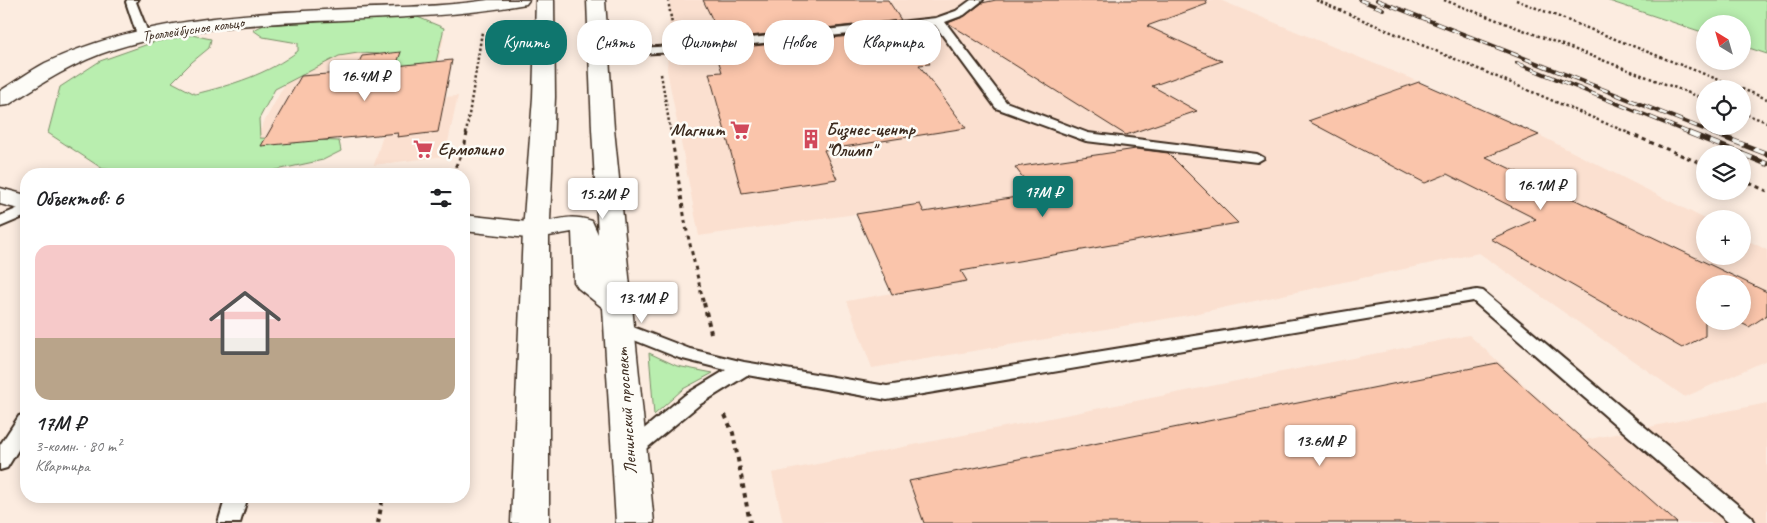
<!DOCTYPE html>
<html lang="ru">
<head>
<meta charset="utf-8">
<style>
	:root { --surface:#fff; --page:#f6f6f6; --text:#202124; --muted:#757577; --line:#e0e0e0; --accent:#0f766e }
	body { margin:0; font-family:Caveat,sans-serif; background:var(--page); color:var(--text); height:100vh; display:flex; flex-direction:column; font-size:19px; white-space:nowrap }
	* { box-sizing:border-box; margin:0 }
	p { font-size:16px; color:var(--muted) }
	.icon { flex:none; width:28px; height:28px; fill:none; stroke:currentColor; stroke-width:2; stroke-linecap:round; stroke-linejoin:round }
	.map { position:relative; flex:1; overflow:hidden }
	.panel { position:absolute; left:20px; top:168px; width:450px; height:335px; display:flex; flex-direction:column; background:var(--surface); border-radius:20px; box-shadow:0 2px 12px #0003 }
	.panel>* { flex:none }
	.hud { position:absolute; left:485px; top:20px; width:475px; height:45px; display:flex; gap:10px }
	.needle { width:32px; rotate:323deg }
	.tools { position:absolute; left:1696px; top:15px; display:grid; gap:10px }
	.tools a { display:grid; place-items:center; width:55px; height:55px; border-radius:50%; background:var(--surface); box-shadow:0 2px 12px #0003; font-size:25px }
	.price { position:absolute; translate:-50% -42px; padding:0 11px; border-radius:5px; background:#fff; color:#222; font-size:16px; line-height:32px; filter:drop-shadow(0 1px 2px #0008) }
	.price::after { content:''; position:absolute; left:50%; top:30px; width:15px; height:11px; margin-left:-8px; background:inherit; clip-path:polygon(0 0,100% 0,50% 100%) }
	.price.on { background:var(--accent); color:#fff }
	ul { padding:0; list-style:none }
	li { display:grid; align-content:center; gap:10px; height:265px; padding:0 15px }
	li+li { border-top:1px solid var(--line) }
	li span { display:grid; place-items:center; height:155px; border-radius:15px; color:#555 }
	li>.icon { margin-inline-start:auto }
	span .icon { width:90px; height:90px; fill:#fffc; stroke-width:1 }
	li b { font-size:21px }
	h2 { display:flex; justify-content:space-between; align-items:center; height:60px; padding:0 15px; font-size:21px }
	.tag { padding:0 18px; border-radius:20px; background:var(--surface); box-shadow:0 2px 12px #0003; font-size:18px; line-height:45px }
	.tag.on { background:var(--accent); color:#fff }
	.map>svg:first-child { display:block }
	.built { fill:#fbe0d0; fill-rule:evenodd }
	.green { fill:#b9eeaf; stroke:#7a8c66 }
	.building { fill:#fac5ab; stroke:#3b2a1e }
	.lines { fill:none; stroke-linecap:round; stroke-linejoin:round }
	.lane-casing { stroke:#3b2a1e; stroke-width:4 }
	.street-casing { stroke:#3b2a1e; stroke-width:3 }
	.secondary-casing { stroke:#3b2a1e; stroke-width:3 }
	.path-far2 { stroke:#3b2a1e; stroke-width:2.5; stroke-dasharray:2.5 2.5; stroke-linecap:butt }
	.path-far1 { stroke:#3b2a1e; stroke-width:3; stroke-dasharray:4 4; stroke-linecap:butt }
	.path { stroke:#3b2a1e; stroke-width:4; stroke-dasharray:4.5 4.5; stroke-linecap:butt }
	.lane { fill:#fdfcf7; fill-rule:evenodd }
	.street { fill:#fdfcf7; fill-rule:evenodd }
	.secondary { fill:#fdfcf7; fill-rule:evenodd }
	.rail-far1-casing { stroke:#3b2a1e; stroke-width:4 }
	.rail-casing { stroke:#3b2a1e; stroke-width:5.5 }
	.rail-far1 { stroke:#fdfcf7; stroke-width:2.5; stroke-dasharray:8; stroke-linecap:butt }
	.rail { stroke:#fdfcf7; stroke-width:4; stroke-dasharray:11; stroke-linecap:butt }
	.labels { text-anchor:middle; stroke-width:5; stroke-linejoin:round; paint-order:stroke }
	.far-street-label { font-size:15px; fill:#3b2a1e; stroke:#fdfcf7 }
	.poi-label { font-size:18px; font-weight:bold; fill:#3b2a1e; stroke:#fdfcf7; text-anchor:start }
	.street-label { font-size:18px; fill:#3b2a1e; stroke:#fdfcf7 }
</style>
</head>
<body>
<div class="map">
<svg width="1767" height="523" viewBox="0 0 1767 523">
	<rect width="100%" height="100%" fill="#fcece0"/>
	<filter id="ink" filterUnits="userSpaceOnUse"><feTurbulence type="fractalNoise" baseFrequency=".02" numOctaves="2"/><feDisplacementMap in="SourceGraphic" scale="10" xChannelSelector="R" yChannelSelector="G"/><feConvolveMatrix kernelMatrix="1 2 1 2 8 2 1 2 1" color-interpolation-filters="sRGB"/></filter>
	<g filter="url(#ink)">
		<g class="built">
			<path d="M670,0h550l199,82 120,53 166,84v37h37l1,-18 24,12v110l-82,37 -206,-144 -290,62 -317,53 -25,-67 45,-8 -36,-79 -157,22 -32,-166zM1705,284h37v37h-37z"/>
			<polygon points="444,38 428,98 458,96 445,156 374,165 386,125 255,139 302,52"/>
			<polygon points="1469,335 1585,440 1767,403 1767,523 783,523 772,473"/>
		</g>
		<g class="green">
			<polygon points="1606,0 1767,0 1767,54 1743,46 1742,24 1705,24 1705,33"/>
			<path d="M415,16l29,12 -14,60 -24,9 -27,-43 -21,-1 -19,3 -64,33 -16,30 1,19 79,3 2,10 -18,9 -51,11 -104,3 -65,-5 -55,-36 12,-46 40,-26 54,-19 38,-7 19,4 -2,9 -17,14 -20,20 23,12c37,-9 73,-20 103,-43v-8l-35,-6 -10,-7 11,-5z"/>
			<polygon points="649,353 677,366 713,373 683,389 654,415"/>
		</g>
		<g class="building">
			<polygon points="703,0 888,0 901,20 712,40 708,26 715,25"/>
			<polygon points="996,0 1206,0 1207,4 1147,26 1222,61 1152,86 1197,111 1126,135 948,23 965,16 982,3"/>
			<polygon points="908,30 930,64 919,65 966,128 824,150 837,179 742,193 709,73 722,72 715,50"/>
			<polygon points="401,52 396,66 452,60 438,132 397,137 398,133 261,146 301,76 354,72 362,56"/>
			<polygon points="1419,82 1539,135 1486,157 1767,292 1767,315 1749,327 1737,321 1742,321 1742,284 1705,284 1705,336 1682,348 1491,239 1536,219 1447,174 1425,183 1308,121"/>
			<polygon points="1136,149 1168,153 1238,223 961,271 967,281 892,294 856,214 920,204 924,212 1035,194 1015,167"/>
			<polygon points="1497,363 1677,523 924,523 909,481"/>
		</g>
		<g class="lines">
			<defs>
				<g id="lane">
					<polygon points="127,0 138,0 136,2 149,35 147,37 139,37 137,35 126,2"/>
					<polygon points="971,0 983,0 964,15 945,22 1006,102 1088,133 1257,154 1264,158 1257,162 1086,141 996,108 935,25 676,52 598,56 592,53 598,50 676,46 936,18 956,11"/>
					<polygon points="26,205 26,216 0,227 0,216"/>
					<polygon points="1477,290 1483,291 1752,517 1755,523 1729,523 1473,301 887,400 747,375 699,405 636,457 629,460 622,457 619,452 622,447 685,395 726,370 679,358 614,332 611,328 614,324 620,322 690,349 744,362 887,386"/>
					<polygon points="26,414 26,437 7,468 0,470 0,445 19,416"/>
					<polygon points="226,496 248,496 240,523 218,523"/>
				</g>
				<g id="street">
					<path d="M488,0h41l-3,4 -6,1c-134,24 -274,4 -405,44 -39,12 -73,34 -107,56l-8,1v-15c15,-9 30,-20 45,-28 95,-45 201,-50 304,-54 46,-2 93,-2 139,-9z"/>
					<polygon points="0,188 26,195 26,211 0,204"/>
					<polygon points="464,215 536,223 545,225 549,231 545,237 536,239 464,231"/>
				</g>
				<path id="secondary" d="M536,0h18l1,97 -5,124c17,-4 25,-5 42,0l6,13 -6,-105 -5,-129h18l9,129 40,394h-38l-13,-215 -25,-20 -4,-6 -2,-50 -23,4v287h-38l12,-292 10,-134z"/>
			</defs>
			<use href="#lane" class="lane-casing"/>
			<use href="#street" class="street-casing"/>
			<use href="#secondary" class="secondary-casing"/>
			<g class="path-far2">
				<polyline points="668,0 672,24"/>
				<polyline points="1316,0 1631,134"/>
				<polyline points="1444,0 1705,99"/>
				<polyline points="1516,0 1742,89"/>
				<polyline points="661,74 671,134"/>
				<polyline points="1742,89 1767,99"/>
				<polyline points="1742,113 1767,122"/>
				<polyline points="466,134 482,32"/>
			</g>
			<g class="path-far1">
				<polyline points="671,133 686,227 704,305"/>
				<polyline points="1628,133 1705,165"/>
				<polyline points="452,174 464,149 467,133"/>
				<polyline points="1742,180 1767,191"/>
			</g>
			<g class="path">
				<polyline points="704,303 711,333"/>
				<polyline points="725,415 733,433 750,523"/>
				<polyline points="378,523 383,496"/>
			</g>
			<use href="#lane" class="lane"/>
			<use href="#street" class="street"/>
			<use href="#secondary" class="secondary"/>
			<defs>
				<g id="rail-far1">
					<polyline points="1360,0 1383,9"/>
					<polyline points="1377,0 1716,134"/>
					<polyline points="1517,63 1692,134"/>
				</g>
				<g id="rail">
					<polyline points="1689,133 1742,154"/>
					<polyline points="1713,133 1767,154"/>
					<polyline points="1742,154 1767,164"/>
				</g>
			</defs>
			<use href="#rail-far1" class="rail-far1-casing"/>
			<use href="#rail" class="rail-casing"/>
			<use href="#rail-far1" class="rail-far1"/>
			<use href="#rail" class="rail"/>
		</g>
	</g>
	<defs>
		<symbol id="supermarket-bare" viewBox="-9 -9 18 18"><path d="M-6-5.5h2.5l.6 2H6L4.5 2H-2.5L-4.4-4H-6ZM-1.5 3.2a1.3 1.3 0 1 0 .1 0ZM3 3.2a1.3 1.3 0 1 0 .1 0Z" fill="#d1495b" stroke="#fdfcf7" stroke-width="2.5" paint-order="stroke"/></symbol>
		<symbol id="building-bare" viewBox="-9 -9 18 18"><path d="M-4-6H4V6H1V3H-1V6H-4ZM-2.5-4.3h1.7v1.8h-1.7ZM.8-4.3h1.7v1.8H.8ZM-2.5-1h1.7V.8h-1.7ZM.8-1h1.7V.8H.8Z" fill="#d1495b" stroke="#fdfcf7" stroke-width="2.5" paint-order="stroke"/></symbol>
	</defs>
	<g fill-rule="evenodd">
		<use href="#supermarket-bare" x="726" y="116" width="28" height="28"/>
		<use href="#building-bare" x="797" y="125" width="28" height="28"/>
		<use href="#supermarket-bare" x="409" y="135" width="28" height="28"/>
	</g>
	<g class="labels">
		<g class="far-street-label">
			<text transform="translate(193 29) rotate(-8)" y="5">Троллейбусное кольцо</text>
		</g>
		<g class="poi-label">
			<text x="826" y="135">Бизнес-центр<tspan x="826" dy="21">"Олимп"</tspan></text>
			<text x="725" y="136" text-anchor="end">Магнит</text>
			<text x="438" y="155">Ермолино</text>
		</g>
		<g class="street-label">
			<text transform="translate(626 411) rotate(-94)" y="6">Ленинский проспект</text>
		</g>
	</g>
</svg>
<div class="tools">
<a><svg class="needle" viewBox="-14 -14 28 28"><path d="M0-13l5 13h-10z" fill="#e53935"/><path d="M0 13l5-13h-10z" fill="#757577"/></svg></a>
<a><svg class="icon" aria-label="locate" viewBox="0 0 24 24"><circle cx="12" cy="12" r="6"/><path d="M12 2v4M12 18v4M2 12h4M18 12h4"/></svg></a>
<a><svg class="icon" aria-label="layers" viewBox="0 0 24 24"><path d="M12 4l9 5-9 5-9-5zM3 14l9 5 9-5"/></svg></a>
<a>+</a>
<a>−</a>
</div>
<b class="price" style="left:365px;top:102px">16.4M ₽</b>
<b class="price" style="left:1541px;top:211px">16.1M ₽</b>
<b class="price on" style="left:1043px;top:218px">17M ₽</b>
<b class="price" style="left:603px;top:220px">15.2M ₽</b>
<b class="price" style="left:642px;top:324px">13.1M ₽</b>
<b class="price" style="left:1320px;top:467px">13.6M ₽</b>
<div class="hud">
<a class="tag on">Купить</a>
<a class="tag">Снять</a>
<a class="tag">Фильтры</a>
<a class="tag">Новое</a>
<a class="tag">Квартира</a>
</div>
<section class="panel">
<h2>Объектов: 6<svg class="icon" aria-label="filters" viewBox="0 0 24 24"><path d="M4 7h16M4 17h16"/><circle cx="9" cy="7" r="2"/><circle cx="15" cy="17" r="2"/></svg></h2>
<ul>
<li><span style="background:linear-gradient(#f6c9c9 60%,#b9a48a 0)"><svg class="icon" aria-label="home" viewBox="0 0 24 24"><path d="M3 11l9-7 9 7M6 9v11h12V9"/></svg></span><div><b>17M ₽</b><p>3-комн. · 80 m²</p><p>Квартира</p></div></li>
</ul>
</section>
</div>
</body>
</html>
